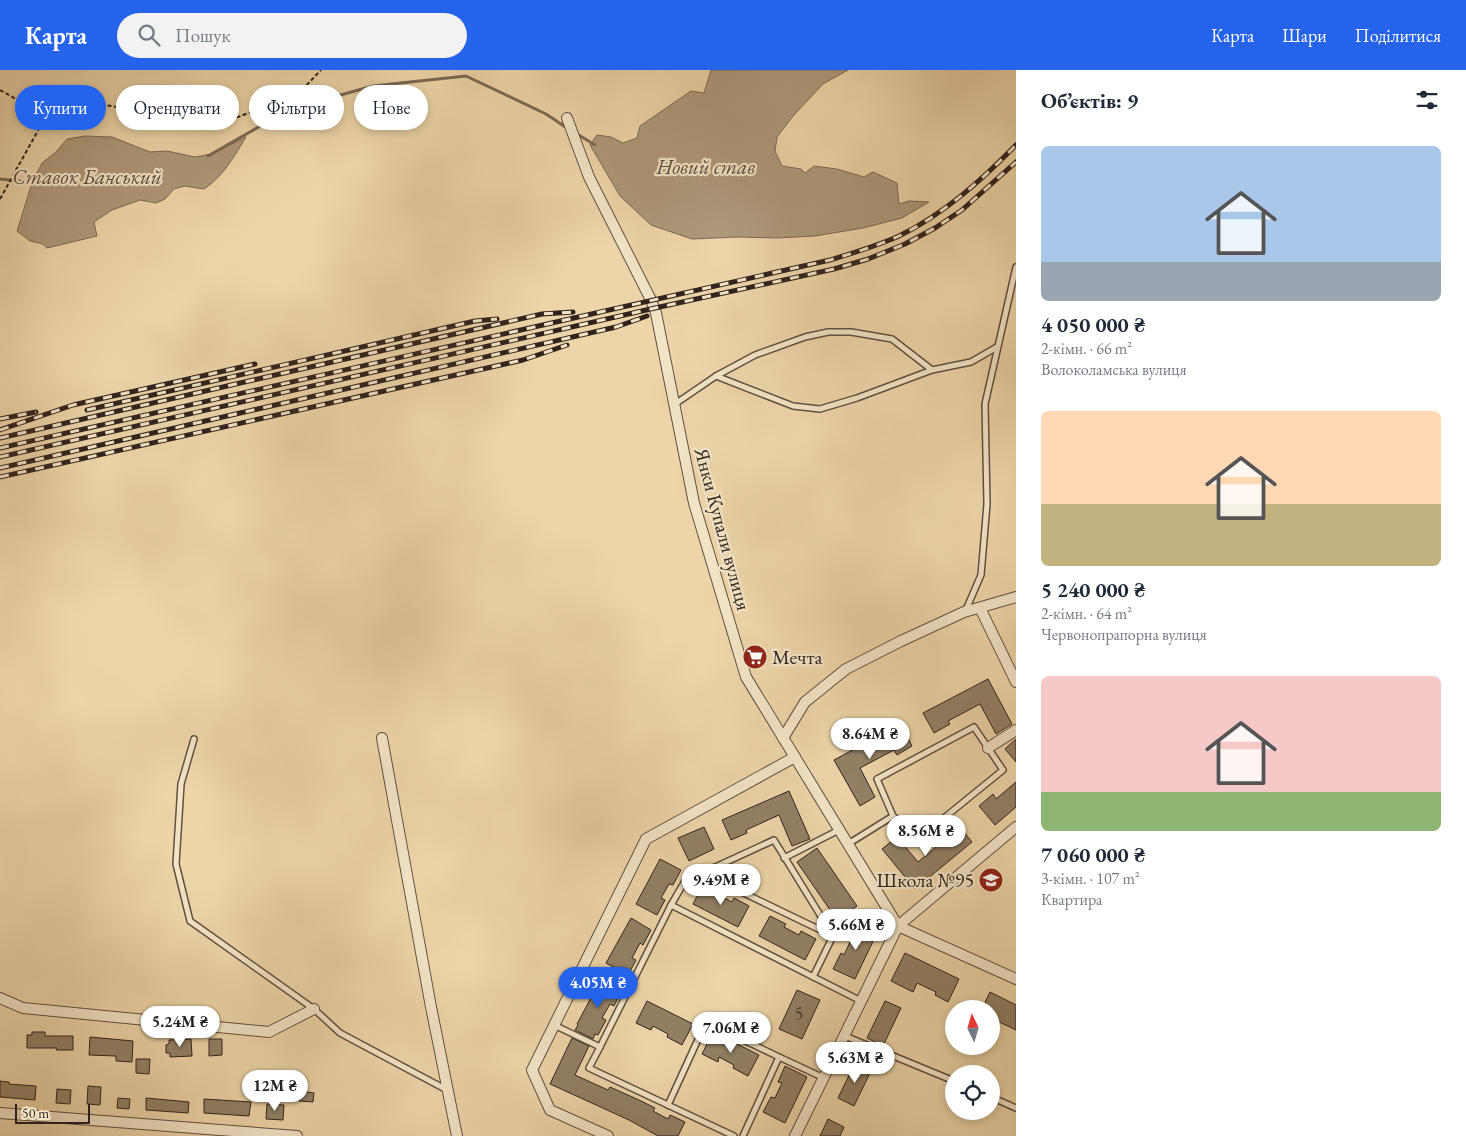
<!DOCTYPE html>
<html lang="uk">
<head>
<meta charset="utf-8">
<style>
	:root { --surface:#fff; --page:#f2f2f3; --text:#1f2937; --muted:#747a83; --accent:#2563eb }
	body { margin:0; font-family:"EB Garamond",serif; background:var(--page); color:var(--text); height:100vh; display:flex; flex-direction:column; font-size:19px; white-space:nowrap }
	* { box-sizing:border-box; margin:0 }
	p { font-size:16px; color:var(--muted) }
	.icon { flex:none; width:28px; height:28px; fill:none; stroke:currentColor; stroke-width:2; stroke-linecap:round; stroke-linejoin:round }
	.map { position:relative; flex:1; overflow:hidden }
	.drawer { display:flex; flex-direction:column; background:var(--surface); width:450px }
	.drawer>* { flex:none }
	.hud { position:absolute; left:15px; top:15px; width:475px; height:45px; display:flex; gap:10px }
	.needle { width:32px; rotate:355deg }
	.buttons { position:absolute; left:945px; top:930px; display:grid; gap:10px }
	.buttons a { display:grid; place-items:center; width:55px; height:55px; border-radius:50%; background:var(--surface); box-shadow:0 2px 8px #0003; font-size:25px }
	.scale { position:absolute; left:15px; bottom:12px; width:75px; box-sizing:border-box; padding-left:5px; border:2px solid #30231e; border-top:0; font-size:14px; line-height:18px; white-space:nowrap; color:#30231e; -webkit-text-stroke:4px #f3e4c7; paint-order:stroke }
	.price { position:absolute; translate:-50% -42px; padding:0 11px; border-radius:18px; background:#fff; color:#222; font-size:16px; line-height:32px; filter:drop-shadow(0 1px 2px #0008) }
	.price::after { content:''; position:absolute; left:50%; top:30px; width:15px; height:11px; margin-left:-8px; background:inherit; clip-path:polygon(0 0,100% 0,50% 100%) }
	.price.active { background:var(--accent); color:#fff }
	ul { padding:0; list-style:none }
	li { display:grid; align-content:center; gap:10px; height:265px; padding:0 25px }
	li span { display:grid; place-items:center; height:155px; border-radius:8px; color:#555 }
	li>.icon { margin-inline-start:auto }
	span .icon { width:90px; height:90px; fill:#fffc; stroke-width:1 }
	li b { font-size:21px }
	h2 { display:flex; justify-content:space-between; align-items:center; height:60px; padding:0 25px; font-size:21px }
	.chip { padding:0 18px; border-radius:22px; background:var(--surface); box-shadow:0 2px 8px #0003; font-size:18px; line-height:45px }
	.chip.active { background:var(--accent); color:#fff }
	header { display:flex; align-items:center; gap:30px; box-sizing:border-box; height:70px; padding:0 25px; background:var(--accent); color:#fff }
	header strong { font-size:24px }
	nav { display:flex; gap:28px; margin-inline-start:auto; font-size:18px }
	.search { width:350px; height:45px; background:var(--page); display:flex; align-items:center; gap:12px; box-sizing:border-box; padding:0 18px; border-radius:28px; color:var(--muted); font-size:19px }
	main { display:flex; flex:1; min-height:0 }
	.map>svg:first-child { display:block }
	.water { fill:#ad987a; stroke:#7b6955 }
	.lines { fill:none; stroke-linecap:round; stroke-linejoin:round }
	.stream { stroke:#7b6955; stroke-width:3 }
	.building { fill:#928066; stroke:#30231e }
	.lane-casing { stroke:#5f5041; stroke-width:8 }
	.street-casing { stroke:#5f5041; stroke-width:12 }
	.path { stroke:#30231e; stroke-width:2; stroke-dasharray:4 2.5; stroke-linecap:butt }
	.lane { stroke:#f3e4c7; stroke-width:5 }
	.street { stroke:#f3e4c7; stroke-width:10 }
	.rail-casing { stroke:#30231e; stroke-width:5 }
	.rail { stroke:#f3e4c7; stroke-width:3; stroke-dasharray:9; stroke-linecap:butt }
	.labels { text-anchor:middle; stroke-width:4.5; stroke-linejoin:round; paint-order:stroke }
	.number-label { font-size:18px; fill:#483a30 }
	.street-label { font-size:20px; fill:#30231e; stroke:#f3e4c7 }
	.poi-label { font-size:20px; fill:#30231e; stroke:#f3e4c7; text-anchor:start }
	.water-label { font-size:21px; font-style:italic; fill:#5c4c3e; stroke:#f3e4c7 }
</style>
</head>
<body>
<header>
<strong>Карта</strong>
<div class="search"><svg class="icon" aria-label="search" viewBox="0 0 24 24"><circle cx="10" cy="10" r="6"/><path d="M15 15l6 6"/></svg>Пошук</div>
<nav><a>Карта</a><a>Шари</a><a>Поділитися</a></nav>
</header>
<main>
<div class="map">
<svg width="1016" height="1066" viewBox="0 0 1016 1066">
	<rect width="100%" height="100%" fill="#edd5a9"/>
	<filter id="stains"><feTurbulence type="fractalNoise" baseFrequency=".004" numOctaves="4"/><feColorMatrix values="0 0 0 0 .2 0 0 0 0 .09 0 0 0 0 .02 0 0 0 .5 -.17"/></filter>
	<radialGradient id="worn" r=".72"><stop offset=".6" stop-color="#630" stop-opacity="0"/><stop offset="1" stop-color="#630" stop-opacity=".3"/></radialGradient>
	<g class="water">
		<polygon points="711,0 848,0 823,14 793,46 777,67 775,81 782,96 801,99 805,103 814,96 837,99 864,107 873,102 897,113 899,134 909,131 929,132 902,148 863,158 815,166 777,168 737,167 692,169 651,155 620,126 590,75 597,65 611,67 623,73 637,68 640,56 691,21 704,23"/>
		<path d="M85,66l27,1 38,15 17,-1 28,6 16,-3 35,-17c-12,19 -22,39 -42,52l-19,-3 -11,3 -9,10 -9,4 -16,-3 -28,10 -18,12 3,14 -50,12 -4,-4 -13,-3 -13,-10 15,-48 10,-20 14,-11 11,-13z"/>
	</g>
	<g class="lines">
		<g class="stream">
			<polyline points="577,64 595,75"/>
			<polyline points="208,86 290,39 373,16 466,6 546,44 567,58"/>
			<polyline points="0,109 36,113"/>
		</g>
	</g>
	<g class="building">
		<polygon points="988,609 1012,654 996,664 980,634 948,651 950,654 934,663 923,643"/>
		<polygon points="901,654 912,676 897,685 894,680 860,698 875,727 860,736 834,690"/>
		<polygon points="1016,669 1016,692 1005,679"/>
		<polygon points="1016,712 1016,737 995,755 979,736 993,724 996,729"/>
		<polygon points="789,721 810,769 792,776 779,745 746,760 747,763 731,770 722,750"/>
		<polygon points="958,755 972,772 915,819 882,779 897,767 918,792 946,769 944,767"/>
		<polygon points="704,757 714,779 689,791 678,768"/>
		<polygon points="817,778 857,836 837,850 797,792"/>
		<polygon points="660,789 681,800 673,815 669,814 661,828 665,830 657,845 636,834"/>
		<polygon points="704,813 719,821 717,824 732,832 734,828 749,836 738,857 693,834"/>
		<polygon points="770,846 786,854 784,857 799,865 801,861 816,869 805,890 759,866"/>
		<polygon points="631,848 651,860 643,875 640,873 632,888 636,890 628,905 606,893"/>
		<polygon points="855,852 877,863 855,909 833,899 841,883 844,885 851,870 847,868"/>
		<polygon points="905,883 959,909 948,932 935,925 936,922 917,913 913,922 891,911"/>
		<polygon points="601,909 622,920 614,936 610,934 602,948 606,950 598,965 595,964 593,969 575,960 578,955 577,954"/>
		<polygon points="797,920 820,930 802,969 779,959"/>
		<polygon points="990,922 1016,935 1016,960 991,948 991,939 982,939"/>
		<polygon points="647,931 693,954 682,975 667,967 668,964 653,956 651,960 636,953"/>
		<polygon points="885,931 901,938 883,976 867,968"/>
		<polygon points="32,962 45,962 45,966 73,966 73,980 56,980 57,978 27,978 27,965 32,965"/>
		<polygon points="713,962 759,985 748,1006 733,998 734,995 719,987 718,992 702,984"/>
		<polygon points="90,967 133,971 132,992 116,991 116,986 89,985"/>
		<polygon points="572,968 589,976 575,1005 608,1020 610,1017 639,1030 655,1038 653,1041 668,1049 670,1045 685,1052 678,1066 658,1066 629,1050 550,1014"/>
		<polygon points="191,969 192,986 170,987 170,983 166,983 166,975 169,974 169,970"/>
		<polygon points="209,969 222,969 222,985 209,986"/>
		<polygon points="136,989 150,989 149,1004 136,1003"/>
		<polygon points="856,991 872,999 854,1036 838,1028"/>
		<polygon points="785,996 807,1007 785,1053 763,1042 771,1027 775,1028 782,1013 778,1012"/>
		<polygon points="0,1011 9,1012 9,1014 36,1016 35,1030 0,1027"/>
		<polygon points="88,1016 101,1017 100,1035 87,1034"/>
		<polygon points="57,1019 71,1020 70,1034 56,1033"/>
		<polygon points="300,1021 314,1023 313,1032 299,1031"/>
		<polygon points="118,1028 130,1029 129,1039 117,1038"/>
		<polygon points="146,1028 189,1032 188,1043 146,1040"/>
		<polygon points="204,1029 251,1032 249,1046 204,1043"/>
		<polygon points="267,1034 284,1035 283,1050 266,1049"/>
		<polygon points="828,1049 844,1057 840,1066 820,1066"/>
	</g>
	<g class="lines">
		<defs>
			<g id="lane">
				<polyline points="716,306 793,336 820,339 857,328 932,300 971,292 997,277"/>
				<polyline points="675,334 716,306 755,285 805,267 828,262 851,262 892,269 932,300"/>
				<polyline points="965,542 981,505 987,434 985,334 1016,197"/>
				<polyline points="194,669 181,714 176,794 190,851 314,939 340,963 447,1020"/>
				<polyline points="848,774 893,746 877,709 974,657 1003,700 918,769 893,746"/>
				<polyline points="784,788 839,760"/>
				<polyline points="671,835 685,811 774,770 833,866 702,803"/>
				<polyline points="813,907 833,866"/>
				<polyline points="554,955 600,977 589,998 734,1066"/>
				<polyline points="845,966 954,1011"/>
				<polyline points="600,977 671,835 861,931"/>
				<polyline points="991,1027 1016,1038"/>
				<polyline points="668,1035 706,952 779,987"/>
				<polyline points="743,1066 779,987 824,1008"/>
			</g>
			<g id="street">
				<polyline points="567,48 589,107 651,230 656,243 694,433 746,607 898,856"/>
				<polyline points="980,538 1016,612"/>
				<polyline points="382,668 431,937 457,1066"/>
				<polyline points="783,668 805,632 846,599 901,571 964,542 1016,527"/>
				<polyline points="988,678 1016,660"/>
				<polyline points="898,856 1016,909"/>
				<polyline points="0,928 23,938 269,962 314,939"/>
				<polyline points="0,1043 297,1066"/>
				<polyline points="608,1066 550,1040 532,1000 646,769 795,687"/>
				<polyline points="795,1066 898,856 1016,757"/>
			</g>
		</defs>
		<use href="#lane" class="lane-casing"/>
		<use href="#street" class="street-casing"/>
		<g class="path">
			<polyline points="0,20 46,46 86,32 186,48 238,47 298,24 321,0"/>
			<polyline points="0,129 46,46"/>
		</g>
		<use href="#lane" class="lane"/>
		<use href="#street" class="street"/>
		<defs>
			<g id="rail">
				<polyline points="87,340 475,251 497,249"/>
				<polyline points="0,349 36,342"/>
				<polyline points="0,360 73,335 255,294"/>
				<polyline points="0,368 542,244 573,242"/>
				<path d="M0,378l830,-188c23,-7 47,-14 69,-24 45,-22 83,-56 117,-91"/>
				<polyline points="0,387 655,238 834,199 868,189 905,174 935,158 962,140 1016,92"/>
				<polyline points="0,398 616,257 647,246"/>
				<polyline points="0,407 523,290 567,275"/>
			</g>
		</defs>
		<use href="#rail" class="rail-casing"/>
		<use href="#rail" class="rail"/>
	</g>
	<defs>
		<symbol id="supermarket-disc" viewBox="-11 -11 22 22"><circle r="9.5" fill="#8f2418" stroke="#f3e4c7"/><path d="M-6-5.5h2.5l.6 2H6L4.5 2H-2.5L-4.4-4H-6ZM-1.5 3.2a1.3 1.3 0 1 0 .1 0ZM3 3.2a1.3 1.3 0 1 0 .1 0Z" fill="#fff"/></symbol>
		<symbol id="school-disc" viewBox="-11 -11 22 22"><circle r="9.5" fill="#8f2418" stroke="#f3e4c7"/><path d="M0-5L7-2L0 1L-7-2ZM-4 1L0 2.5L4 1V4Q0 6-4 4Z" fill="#fff"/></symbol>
	</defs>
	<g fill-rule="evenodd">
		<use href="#supermarket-disc" x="741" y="573" width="28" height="28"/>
		<use href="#school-disc" x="977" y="796" width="28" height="28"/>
	</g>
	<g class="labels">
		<g class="number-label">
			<text x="799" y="950">5</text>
		</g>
		<g class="street-label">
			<text transform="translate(723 459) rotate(75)" y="7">Янки Купали вулиця</text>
		</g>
		<g class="poi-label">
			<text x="772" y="594">Мечта</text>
			<text x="974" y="817" text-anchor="end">Школа №95</text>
		</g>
		<g class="water-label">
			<text x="706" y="104">Новий став</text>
			<text x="87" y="114">Ставок Банський</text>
		</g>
	</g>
	<rect width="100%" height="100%" filter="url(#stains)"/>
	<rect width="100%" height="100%" fill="url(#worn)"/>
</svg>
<div class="buttons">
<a><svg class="needle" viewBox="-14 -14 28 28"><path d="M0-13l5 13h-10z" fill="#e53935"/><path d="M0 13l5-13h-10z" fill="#747a83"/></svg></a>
<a><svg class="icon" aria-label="locate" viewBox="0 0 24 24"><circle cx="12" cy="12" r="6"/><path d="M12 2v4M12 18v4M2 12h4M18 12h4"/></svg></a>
</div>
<div class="scale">50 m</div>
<b class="price" style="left:870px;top:690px">8.64M ₴</b>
<b class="price" style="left:926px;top:787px">8.56M ₴</b>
<b class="price" style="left:721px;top:836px">9.49M ₴</b>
<b class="price" style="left:856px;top:881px">5.66M ₴</b>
<b class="price active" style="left:598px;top:939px">4.05M ₴</b>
<b class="price" style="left:180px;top:978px">5.24M ₴</b>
<b class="price" style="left:731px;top:984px">7.06M ₴</b>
<b class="price" style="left:855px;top:1014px">5.63M ₴</b>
<b class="price" style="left:275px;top:1042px">12M ₴</b>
<div class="hud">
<a class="chip active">Купити</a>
<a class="chip">Орендувати</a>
<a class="chip">Фільтри</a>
<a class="chip">Нове</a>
</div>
</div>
<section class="drawer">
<h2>Об’єктів: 9<svg class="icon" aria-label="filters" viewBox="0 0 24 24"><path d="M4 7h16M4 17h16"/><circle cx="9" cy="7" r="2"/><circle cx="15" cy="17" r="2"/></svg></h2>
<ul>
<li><span style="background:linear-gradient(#a9c7e8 75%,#9aa5b1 0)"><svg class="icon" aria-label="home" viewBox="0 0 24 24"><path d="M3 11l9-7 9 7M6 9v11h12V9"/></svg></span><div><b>4 050 000 ₴</b><p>2-кімн. · 66 m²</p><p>Волоколамська вулиця</p></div></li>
<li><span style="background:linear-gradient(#ffd9b3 60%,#c2b280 0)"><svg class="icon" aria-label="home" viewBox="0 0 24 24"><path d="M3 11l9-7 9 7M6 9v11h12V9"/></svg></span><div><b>5 240 000 ₴</b><p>2-кімн. · 64 m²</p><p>Червонопрапорна вулиця</p></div></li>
<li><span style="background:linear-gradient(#f6c9c9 75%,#8fb573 0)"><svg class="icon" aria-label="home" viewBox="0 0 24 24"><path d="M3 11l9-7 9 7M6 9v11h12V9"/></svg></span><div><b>7 060 000 ₴</b><p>3-кімн. · 107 m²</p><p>Квартира</p></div></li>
</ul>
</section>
</main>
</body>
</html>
